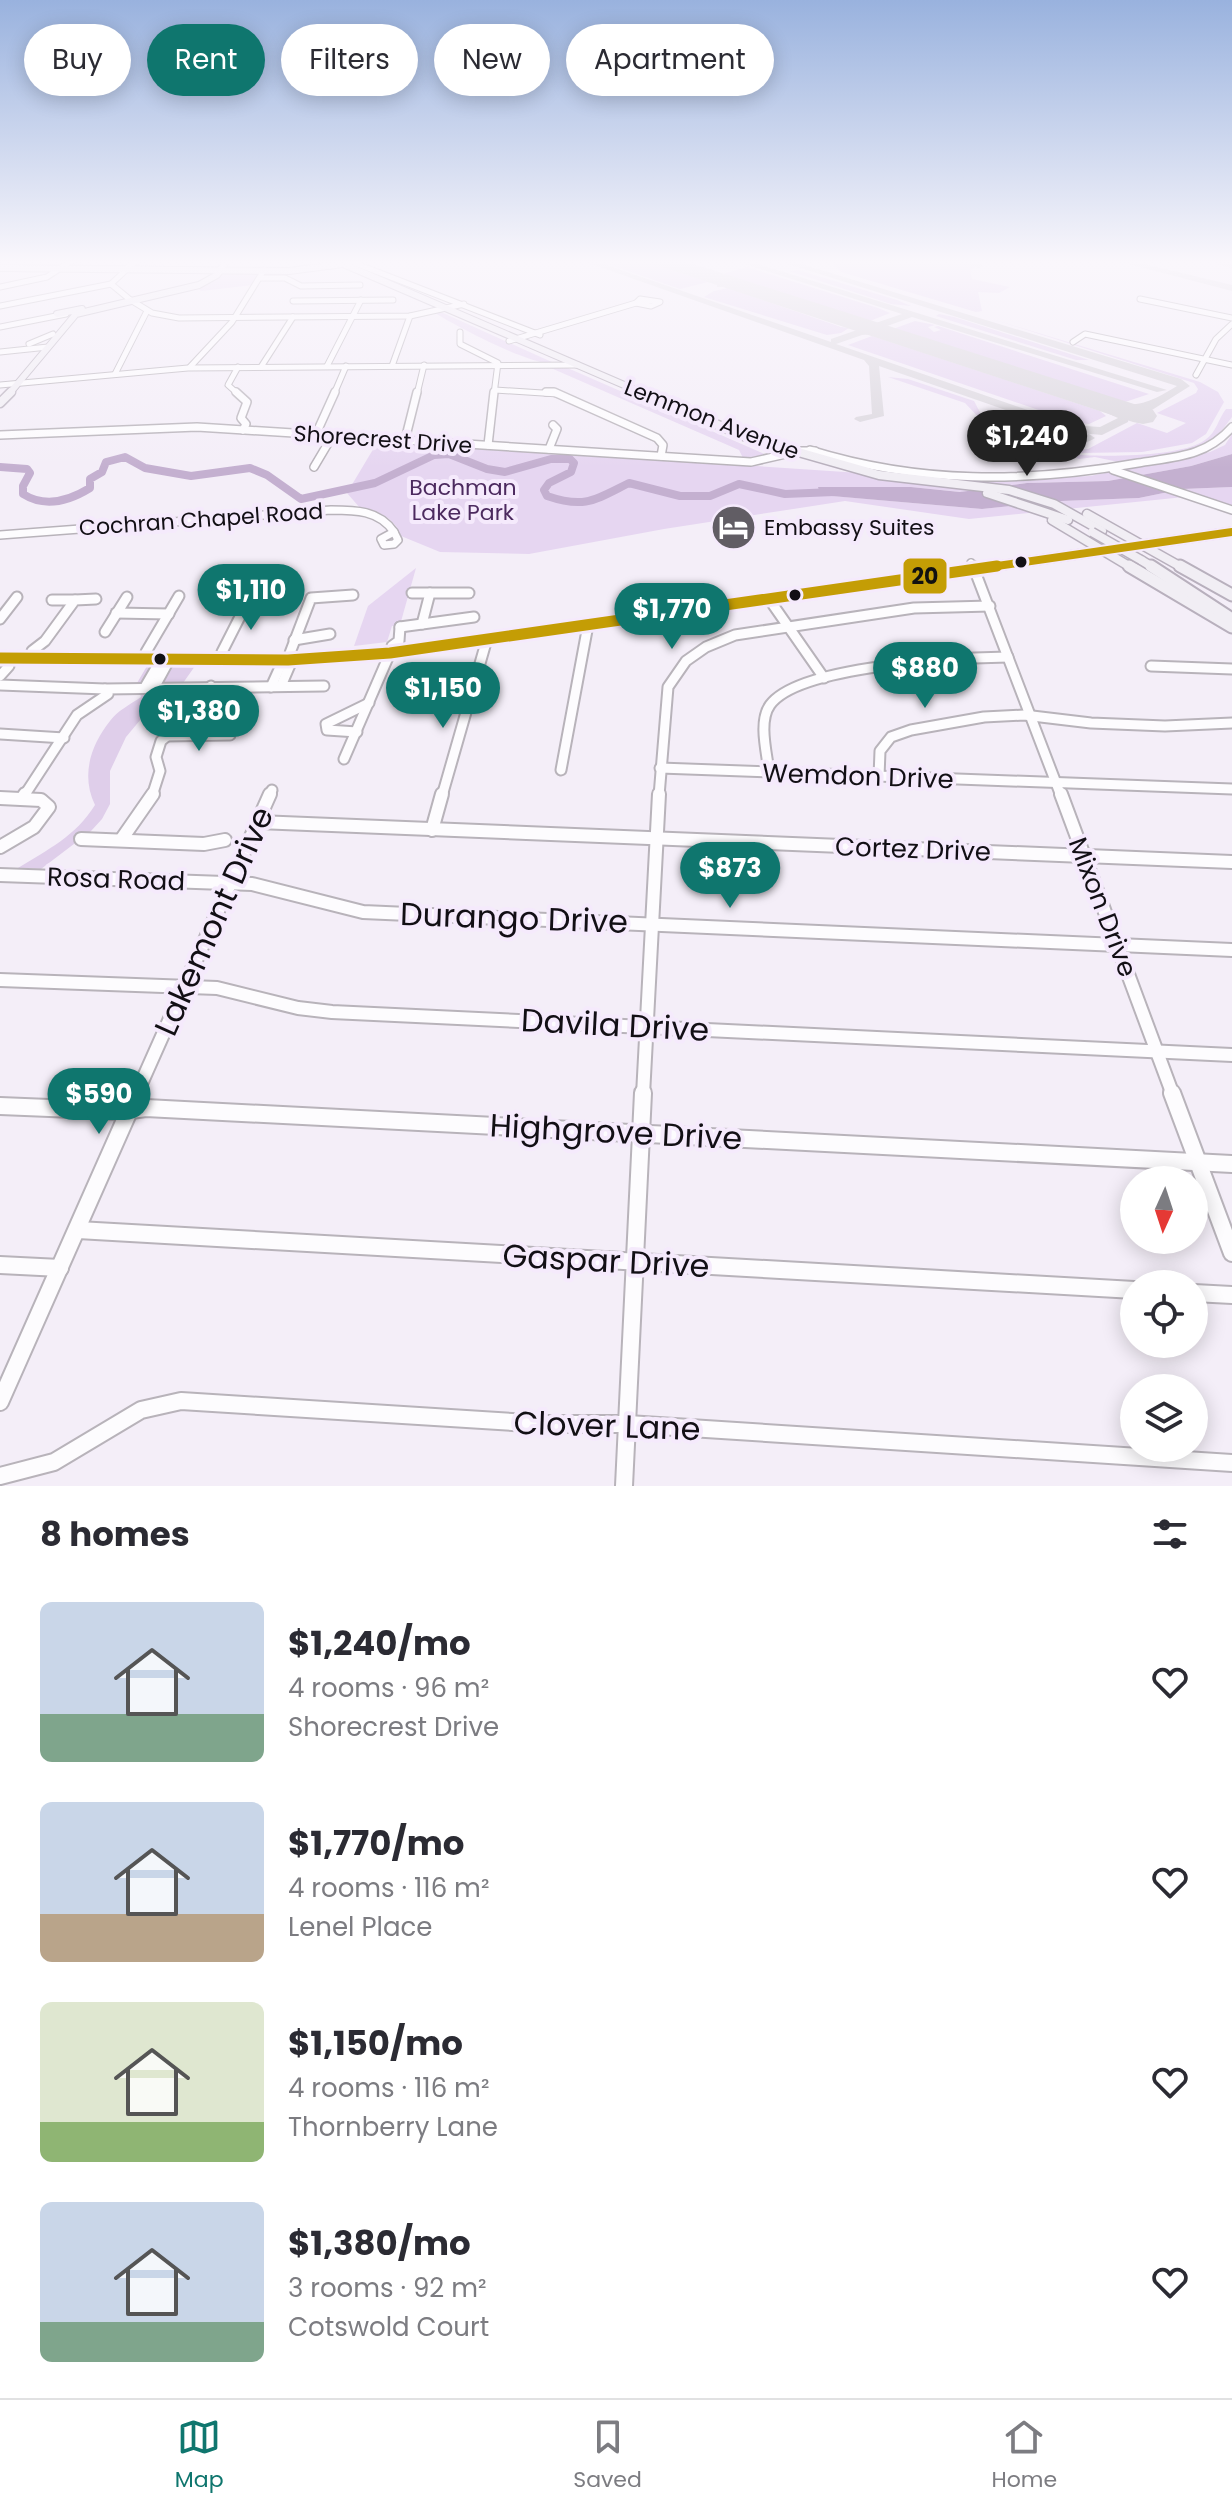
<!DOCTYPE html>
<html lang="en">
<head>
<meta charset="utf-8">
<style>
	:root { --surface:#fff; --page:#f7f7f7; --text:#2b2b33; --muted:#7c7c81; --line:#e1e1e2; --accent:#0f766e }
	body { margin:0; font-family:Poppins,sans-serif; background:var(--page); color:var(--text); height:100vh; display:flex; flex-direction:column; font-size:30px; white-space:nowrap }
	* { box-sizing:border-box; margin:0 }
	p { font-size:26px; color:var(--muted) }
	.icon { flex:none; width:44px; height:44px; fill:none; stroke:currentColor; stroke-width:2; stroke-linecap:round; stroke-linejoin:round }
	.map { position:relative; height:1486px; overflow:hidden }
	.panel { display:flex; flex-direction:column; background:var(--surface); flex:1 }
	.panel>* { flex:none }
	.guide { position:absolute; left:24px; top:24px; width:800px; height:72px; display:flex; gap:16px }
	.needle { width:52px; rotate:183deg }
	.fabs { position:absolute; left:1120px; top:1166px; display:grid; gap:16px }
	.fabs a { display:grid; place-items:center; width:88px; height:88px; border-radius:50%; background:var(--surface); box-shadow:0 4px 20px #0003; font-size:40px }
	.price { position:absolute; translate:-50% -68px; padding:0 18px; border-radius:28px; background:var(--accent); color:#fff; font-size:26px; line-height:52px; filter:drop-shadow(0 2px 4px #0008) }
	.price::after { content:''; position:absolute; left:50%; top:48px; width:24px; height:18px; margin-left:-12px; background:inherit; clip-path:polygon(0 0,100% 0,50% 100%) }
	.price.on { background:#222; color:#fff }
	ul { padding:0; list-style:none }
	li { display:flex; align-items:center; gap:24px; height:200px; padding:0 40px }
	li span { display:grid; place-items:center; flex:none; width:224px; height:160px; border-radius:12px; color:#555 }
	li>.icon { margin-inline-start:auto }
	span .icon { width:96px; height:96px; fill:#fffc; stroke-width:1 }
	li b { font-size:34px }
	h2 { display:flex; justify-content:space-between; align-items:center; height:96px; padding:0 40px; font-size:34px }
	.chip { padding:0 28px; border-radius:36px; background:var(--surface); box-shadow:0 4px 20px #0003; font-size:28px; line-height:72px }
	.chip.on { background:var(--accent); color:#fff }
	.dock { display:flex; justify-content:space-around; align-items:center; height:112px; border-top:2px solid var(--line); background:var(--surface); font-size:22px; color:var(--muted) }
	.dock a { display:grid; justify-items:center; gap:4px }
	.dock .on { color:var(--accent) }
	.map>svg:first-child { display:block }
	.green { fill:#e6d6f1 }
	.forest { fill:#dfceea }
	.water { fill:#c4b0d0 }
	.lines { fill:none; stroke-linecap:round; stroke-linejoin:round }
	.stream { stroke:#c4b0d0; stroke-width:2 }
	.river { stroke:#c4b0d0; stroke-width:8 }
	.taxiway { fill:#dbd7de; fill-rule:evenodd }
	.runway { fill:#dbd7de; fill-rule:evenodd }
	.minor-far4-casing { stroke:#b8b3ba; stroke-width:7 }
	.minor-far3-casing { stroke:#b8b3ba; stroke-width:10 }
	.minor-far2-casing { stroke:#b8b3ba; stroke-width:13 }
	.minor-far1-casing { stroke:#b8b3ba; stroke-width:16 }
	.minor-casing { stroke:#b8b3ba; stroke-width:20 }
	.major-far2-casing { stroke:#b8b0bd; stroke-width:8 }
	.major-far1-casing { stroke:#b8b0bd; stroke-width:11 }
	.major-casing { stroke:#b8b0bd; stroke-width:15 }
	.minor-far4 { stroke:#fdfcfe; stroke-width:5 }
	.minor-far3 { stroke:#fdfcfe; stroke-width:7 }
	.minor-far2 { stroke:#fdfcfe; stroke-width:9 }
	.minor-far1 { stroke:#fdfcfe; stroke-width:12 }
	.minor { stroke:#fdfcfe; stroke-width:16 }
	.major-far2 { stroke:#f1eef4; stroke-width:6 }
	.major-far1 { stroke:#f1eef4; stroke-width:8 }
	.major { stroke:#f1eef4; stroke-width:11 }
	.major-bridge-casing { stroke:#b8b0bd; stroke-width:11; stroke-linecap:butt }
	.major-bridge { stroke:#f1eef4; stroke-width:8 }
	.bus-1-far1-casing { stroke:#f5eafc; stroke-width:12 }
	.bus-1-casing { stroke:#f5eafc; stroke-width:17 }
	.bus-1-far1 { stroke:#c49d05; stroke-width:8 }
	.bus-1 { stroke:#c49d05; stroke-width:11 }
	.bus-dot { fill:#120f15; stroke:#f5eafc; stroke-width:3 }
	.labels { text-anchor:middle; stroke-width:8; stroke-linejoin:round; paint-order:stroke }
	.far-street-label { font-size:22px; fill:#120f15; stroke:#f5eafc }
	.far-park-label { font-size:22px; fill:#4c2a5f; stroke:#f5eafc }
	.far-poi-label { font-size:22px; fill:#120f15; stroke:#f5eafc; text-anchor:start }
	.street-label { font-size:26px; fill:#120f15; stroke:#f5eafc }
	.near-street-label { font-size:32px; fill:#120f15; stroke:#f5eafc }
	.line-badge { stroke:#f5eafc; stroke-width:3 }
	.pale-badge-label { font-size:22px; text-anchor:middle; font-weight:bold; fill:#111 }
</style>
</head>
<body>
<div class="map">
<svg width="1232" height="1486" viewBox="0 0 1232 1486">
	<rect width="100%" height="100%" fill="#f4eef8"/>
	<g class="green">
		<polygon points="596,260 642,260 708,282 680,289"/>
		<polygon points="839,260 950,260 977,266 970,270 972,279 1010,287 999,293 978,292 982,311 976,312 841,272 834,265"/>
		<polygon points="747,267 878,308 890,313 870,321 723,274"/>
		<polygon points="798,270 897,300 911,306 891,304 789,271"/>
		<polygon points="224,273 260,273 253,285 201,291 196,287"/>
		<polygon points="728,288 841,327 849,328 841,333 827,335 704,297 714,291"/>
		<path d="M438,312h3l113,51c-23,3 -96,-36 -119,-50z"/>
		<polygon points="939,314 954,317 1089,360 1076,360 936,316"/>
		<polygon points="992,319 1200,382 1218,392 1224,402 1206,434 1192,443 1142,452 1079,453 981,420 965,403 888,377 908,379 974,401 982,416 989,420 1075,450 1088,449 1137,423 1167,433 1186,423 1157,413 1196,393 1198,389 1194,383"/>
		<polygon points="915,321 935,325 928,327 934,332 941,330 934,327 938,326 1149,394 1125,402 893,329"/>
		<polygon points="872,336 1100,411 1106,416 1089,424 1074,422 848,345"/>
		<polygon points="544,365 563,366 769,456 744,460 739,450"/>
		<path d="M1226,409h6v8l-18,24 -16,8 -75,14 -28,-6 -16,2 -12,-5c31,3 113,4 138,-14 12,-8 13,-21 21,-31z"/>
		<path d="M1232,434v20l-41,12 -83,15 -81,2 -66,9 -50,-5h-93l3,8 161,14 79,-8 78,-3 44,-9 49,-2v21l-38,-12 -225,23 -124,-18 -181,28 -135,25 -89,-2 -39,-16c-7,-19 -22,-25 -41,-28l-13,-15 31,-52 603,40 109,-5 120,-24 15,-7z"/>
		<polygon points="416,568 400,625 392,626 387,642 354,646 368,606"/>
	</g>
	<path class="forest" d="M147,666h48l-19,27 -35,26 -15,18 -16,34v33l-8,15 -11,12 -50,38 -23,-1c29,-18 58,-32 77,-63 -14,-29 -5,-59 15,-84 7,-10 21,-17 31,-24l-4,-14z"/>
	<polygon class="water" points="1232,454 1232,487 1183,489 1139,498 1061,501 982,509 820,495 818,487 911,487 960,492 1027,483 1108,481 1191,466"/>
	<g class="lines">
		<polyline class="stream" points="74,263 90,260"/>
		<path class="river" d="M0,467l27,2 3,4 -7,13v8c22,14 46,7 67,-6v-9l12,-7 4,-10 19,-5 20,11 46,8 59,-8 17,7 34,24 74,-16 59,-28 15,-1 38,15 18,3 46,-13h19l4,4 -3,9 -22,11 -5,7 3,6c38,13 48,4 82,-13l51,13h30l29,-12 46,10 49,-2"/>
		<g class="taxiway">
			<path d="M580,260h12l239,82v-3l26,-9 -18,-9v-4l28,9 35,-12 -170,-54h13l422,130 -10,2 -245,-75 -33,12 20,6v4l-23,-5 -14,1 -26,9 235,81 29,2 18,-9 -47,-21v-4c13,-1 23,9 36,11 33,3 42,-1 70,-18l-402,-126h13l393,119 9,7 -38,24h-29l6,4 -1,8 -26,13 -33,-3 -190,-66 5,50 -24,6 -6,-3 2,-2 16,-3 -3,-48 -5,-6z"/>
			<polygon points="952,260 968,260 983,265 979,268"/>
			<polygon points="1113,260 1128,260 1232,285 1232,291"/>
			<polygon points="705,272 725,278 726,282 737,282 754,289 749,292 733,287 717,287 717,281 702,277"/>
			<path d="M1003,418h8l55,18 23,-2 6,4c-25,17 -67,-7 -92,-16z"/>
		</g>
		<g class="runway">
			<polygon points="650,260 681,260 1153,410 1157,416 1153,422 1143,424 1133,422 653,264"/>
			<polygon points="1213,260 1232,260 1232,268 1216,264"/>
		</g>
		<defs>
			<g id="minor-far4">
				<polyline points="352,262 540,335"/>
				<polyline points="127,268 139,260"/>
				<polyline points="126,270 111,284 128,298"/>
				<polyline points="261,278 285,278 301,286 360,285"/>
				<polyline points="0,287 47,277 73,260"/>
				<polyline points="129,299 152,313 179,318 410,316 464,304"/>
				<polygon points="640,299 660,302 651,306 636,303"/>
				<polyline points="1140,299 1232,318"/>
				<polyline points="293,301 393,300"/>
				<polyline points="0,306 111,284"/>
				<polyline points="0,327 66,314"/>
				<polyline points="460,332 460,344 498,363 494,394"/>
				<polyline points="509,341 636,303"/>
				<polyline points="1073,342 1085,334 1232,365"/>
				<polyline points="29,344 53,334"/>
				<polyline points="0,352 48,347"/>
				<polyline points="327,366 361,300"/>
				<polyline points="392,366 410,316"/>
				<polyline points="190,367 232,322 264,270"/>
				<polyline points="261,367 293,317"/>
				<polyline points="115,374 147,311"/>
				<polyline points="1196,375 1216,339 1232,324"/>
				<polyline points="0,385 188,368 578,365"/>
				<polyline points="495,390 558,394"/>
				<polyline points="238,394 228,385 238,367"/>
				<polyline points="334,394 346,366"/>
				<polyline points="417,394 424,365"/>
			</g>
			<g id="minor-far3">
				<polyline points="236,392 247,402 241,418 246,424 243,430"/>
				<polyline points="546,392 554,392 657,438 663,445 661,456"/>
				<polyline points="316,434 335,392"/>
				<polyline points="0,435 197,427 751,462 799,451 815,451"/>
				<polyline points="405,440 417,392"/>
				<polyline points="488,445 494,392"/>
				<polyline points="549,449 557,429 553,425"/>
				<path d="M810,450c110,34 215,33 328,13 36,-6 68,-6 94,-36"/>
				<polyline points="314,467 333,435"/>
				<polyline points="1113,470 1232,510"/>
				<polygon points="394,532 398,540 394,544 384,545 381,539"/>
				<path d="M0,535l331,-25c24,0 48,0 63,22"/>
				<polyline points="971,563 975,568"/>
			</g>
			<g id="minor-far2">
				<polyline points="973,566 1061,796"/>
				<polyline points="412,593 469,593"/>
				<polyline points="769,599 824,678"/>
				<polyline points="52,600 75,600"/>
				<polyline points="116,613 169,614"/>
				<polyline points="0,619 17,597"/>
				<polyline points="422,624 430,593"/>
				<polyline points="400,627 474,617"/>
				<polyline points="105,632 127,597"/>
				<polyline points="294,640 330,634"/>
				<polyline points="392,646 399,641 400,627"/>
				<polyline points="32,651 45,641 75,600 96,599"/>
				<polyline points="146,652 179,596"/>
				<polyline points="222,652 250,597"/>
				<polyline points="290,653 311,598 353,595"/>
				<polyline points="1151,666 1232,669"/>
				<polyline points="0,676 9,666"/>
				<polyline points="0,685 105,689 324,686"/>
				<polyline points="155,686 167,664 165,659"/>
				<polyline points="281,686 290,665 288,660"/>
				<polyline points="145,687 159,663 165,659"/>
				<polyline points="271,687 281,665 288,660"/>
				<polyline points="357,732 327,730 326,724 369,703"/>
				<polyline points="0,734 64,738"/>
				<polyline points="166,736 230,735"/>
				<polyline points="344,759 390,653"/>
				<polyline points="660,768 1232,789"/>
				<polyline points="561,770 588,625"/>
				<path d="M769,772c-2,-19 -11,-50 1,-67 29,-40 189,-47 238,-48"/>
				<polyline points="879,777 880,751 891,737 911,730 984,717 1024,715 1091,723 1165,726 1232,723"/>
				<polyline points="24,796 77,715 108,694 105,689"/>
				<polyline points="152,796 160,771 156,757 161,741 195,713 211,686"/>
				<polyline points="269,796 272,790"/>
				<polyline points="442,796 487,639"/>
				<polyline points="659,796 668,687 686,661 706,647 735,635 914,608 990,606"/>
			</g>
			<g id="minor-far1">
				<polyline points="1061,794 1173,1095"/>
				<polyline points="0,798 41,800 49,807 34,827 0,847"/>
				<polyline points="22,799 25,794"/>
				<polyline points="258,822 1232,862"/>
				<polyline points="432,830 442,794"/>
				<polyline points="81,839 204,844 225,840"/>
				<polyline points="121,840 153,794"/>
				<polyline points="0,875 252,884 363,912 1232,950"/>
				<polyline points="0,980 217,988 298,1008 332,1012 1232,1055"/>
				<polyline points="136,1095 270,794"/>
				<polyline points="643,1095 659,794"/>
			</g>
			<g id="minor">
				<polyline points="1172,1093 1232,1253"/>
				<polyline points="0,1106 123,1111 146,1108 1232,1164"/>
				<polyline points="78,1230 1134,1290"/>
				<polyline points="0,1265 60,1268"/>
				<polyline points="1194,1293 1232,1295"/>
				<polyline points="0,1402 137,1093"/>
				<polyline points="0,1476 54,1462 141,1410 181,1401 544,1424 628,1424 1232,1463"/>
				<polyline points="624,1486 643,1093"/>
			</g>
			<g id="major-far2">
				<polyline points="334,260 645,394"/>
				<polyline points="0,268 289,271 343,264"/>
				<polyline points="57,314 82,309"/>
				<polyline points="9,394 76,314 199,285 217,275 227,260"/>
			</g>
			<g id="major-far1">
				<polyline points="641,392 746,437 879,475 1009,490 1054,504 1102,531"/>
				<polyline points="0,403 11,392"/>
				<polyline points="987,493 1068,520"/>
				<polyline points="1087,514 1183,568"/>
				<polyline points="1052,520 1132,568"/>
				<polyline points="1141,560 1154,568"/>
				<polyline points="983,568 1232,532"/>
			</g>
			<g id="major">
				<polyline points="1129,566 1232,627"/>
				<polyline points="1151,566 1229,617"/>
				<polyline points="1180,566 1232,595"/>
				<polyline points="0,658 288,660 390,653 997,566"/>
			</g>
		</defs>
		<use href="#minor-far4" class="minor-far4-casing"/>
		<use href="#minor-far3" class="minor-far3-casing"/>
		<use href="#minor-far2" class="minor-far2-casing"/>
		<use href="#minor-far1" class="minor-far1-casing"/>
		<use href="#minor" class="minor-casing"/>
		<use href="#major-far2" class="major-far2-casing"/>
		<use href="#major-far1" class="major-far1-casing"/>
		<use href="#major" class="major-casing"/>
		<use href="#minor-far4" class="minor-far4"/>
		<use href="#minor-far3" class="minor-far3"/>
		<use href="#minor-far2" class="minor-far2"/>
		<use href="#minor-far1" class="minor-far1"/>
		<use href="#minor" class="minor"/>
		<use href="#major-far2" class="major-far2"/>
		<use href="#major-far1" class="major-far1"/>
		<use href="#major" class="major"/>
		<defs>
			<polyline id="major-bridge" points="1092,532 1141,560"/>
		</defs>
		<use href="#major-bridge" class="major-bridge-casing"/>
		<use href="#major-bridge" class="major-bridge"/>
		<defs>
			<polyline id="bus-1-far1" points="983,568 1232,532"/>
			<polyline id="bus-1" points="0,658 288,660 390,653 997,566"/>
		</defs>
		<use href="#bus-1-far1" class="bus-1-far1-casing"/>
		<use href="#bus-1" class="bus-1-casing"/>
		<use href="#bus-1-far1" class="bus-1-far1"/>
		<use href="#bus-1" class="bus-1"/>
	</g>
	<linearGradient id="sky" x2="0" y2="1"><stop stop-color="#99b2de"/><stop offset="0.56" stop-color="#faf7fc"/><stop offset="1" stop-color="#faf7fc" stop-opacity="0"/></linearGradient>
	<rect width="1232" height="468" fill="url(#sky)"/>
	<defs>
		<symbol id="hotel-disc" viewBox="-11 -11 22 22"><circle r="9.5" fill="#615d64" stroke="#f5eafc"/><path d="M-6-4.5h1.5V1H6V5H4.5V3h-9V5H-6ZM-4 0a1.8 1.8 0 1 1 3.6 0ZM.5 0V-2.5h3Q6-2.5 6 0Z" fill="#fff"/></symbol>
	</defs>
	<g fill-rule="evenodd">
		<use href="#hotel-disc" x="708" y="502" width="51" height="51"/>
	</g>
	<g class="bus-dot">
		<circle cx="1021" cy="562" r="7"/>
		<circle cx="795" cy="595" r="7"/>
		<circle cx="160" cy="659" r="7"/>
	</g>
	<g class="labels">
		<g class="far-street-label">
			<text transform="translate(712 419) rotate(21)" y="8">Lemmon Avenue</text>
			<text transform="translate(383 439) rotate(4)" y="8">Shorecrest Drive</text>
			<text transform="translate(201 519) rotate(-4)" y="8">Cochran Chapel Road</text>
		</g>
		<g class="far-park-label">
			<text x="463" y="495">Bachman<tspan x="463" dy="25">Lake Park</tspan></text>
		</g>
		<g class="far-poi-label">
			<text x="764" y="535">Embassy Suites</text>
		</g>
		<g class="street-label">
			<text transform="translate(858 776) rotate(2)" y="9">Wemdon Drive</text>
			<text transform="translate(913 849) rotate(2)" y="9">Cortez Drive</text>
			<text transform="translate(116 879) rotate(2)" y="9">Rosa Road</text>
			<text transform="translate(1103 907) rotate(69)" y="9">Mixon Drive</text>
		</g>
		<g class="near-street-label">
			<text transform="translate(514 918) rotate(2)" y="11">Durango Drive</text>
			<text transform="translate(214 921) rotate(-66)" y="11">Lakemont Drive</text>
			<text transform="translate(615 1025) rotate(3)" y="11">Davila Drive</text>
			<text transform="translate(616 1132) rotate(3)" y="11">Highgrove Drive</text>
			<text transform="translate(606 1261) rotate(3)" y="11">Gaspar Drive</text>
			<text transform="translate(607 1426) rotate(2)" y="11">Clover Lane</text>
		</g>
	</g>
	<rect class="line-badge" x="902" y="557" width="46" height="38" rx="8" fill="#c49d05"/>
	<g class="pale-badge-label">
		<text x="925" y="584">20</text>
	</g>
</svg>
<div class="fabs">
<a><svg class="needle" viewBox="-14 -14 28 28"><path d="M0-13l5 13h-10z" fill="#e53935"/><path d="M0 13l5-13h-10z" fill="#7c7c81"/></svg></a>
<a><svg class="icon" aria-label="locate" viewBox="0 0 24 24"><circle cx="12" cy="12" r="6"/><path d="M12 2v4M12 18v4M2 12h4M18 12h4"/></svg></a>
<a><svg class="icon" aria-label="layers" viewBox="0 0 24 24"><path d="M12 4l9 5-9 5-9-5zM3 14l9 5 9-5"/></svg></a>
</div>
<b class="price on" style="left:1027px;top:478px">$1,240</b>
<b class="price" style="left:251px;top:632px">$1,110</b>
<b class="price" style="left:672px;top:651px">$1,770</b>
<b class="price" style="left:925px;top:710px">$880</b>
<b class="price" style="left:443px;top:730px">$1,150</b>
<b class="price" style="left:199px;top:753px">$1,380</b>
<b class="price" style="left:730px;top:910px">$873</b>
<b class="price" style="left:99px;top:1136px">$590</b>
<div class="guide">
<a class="chip">Buy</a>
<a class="chip on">Rent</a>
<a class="chip">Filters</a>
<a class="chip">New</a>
<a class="chip">Apartment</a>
</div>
</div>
<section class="panel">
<h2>8 homes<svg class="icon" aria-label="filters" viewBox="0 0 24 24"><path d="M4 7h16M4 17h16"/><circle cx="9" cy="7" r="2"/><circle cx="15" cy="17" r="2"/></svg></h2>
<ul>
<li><span style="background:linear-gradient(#c9d6e8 70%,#7fa58c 0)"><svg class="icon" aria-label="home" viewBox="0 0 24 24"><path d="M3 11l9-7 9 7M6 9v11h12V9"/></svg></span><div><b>$1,240/mo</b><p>4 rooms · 96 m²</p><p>Shorecrest Drive</p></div><svg class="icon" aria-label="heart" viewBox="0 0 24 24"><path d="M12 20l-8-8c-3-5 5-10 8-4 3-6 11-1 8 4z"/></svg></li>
<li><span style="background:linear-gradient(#c9d6e8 70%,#b9a48a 0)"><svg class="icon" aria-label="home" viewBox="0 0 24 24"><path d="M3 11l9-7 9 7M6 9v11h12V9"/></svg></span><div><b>$1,770/mo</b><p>4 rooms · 116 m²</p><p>Lenel Place</p></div><svg class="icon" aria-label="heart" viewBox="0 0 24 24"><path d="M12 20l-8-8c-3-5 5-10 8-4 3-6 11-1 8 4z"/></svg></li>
<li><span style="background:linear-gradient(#dfe7d0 75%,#8fb573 0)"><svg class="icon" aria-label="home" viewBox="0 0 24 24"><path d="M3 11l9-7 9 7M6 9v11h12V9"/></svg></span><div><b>$1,150/mo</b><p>4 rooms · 116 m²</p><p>Thornberry Lane</p></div><svg class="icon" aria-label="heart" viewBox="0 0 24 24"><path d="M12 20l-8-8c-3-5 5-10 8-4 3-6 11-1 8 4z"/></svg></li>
<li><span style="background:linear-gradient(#c9d6e8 75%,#7fa58c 0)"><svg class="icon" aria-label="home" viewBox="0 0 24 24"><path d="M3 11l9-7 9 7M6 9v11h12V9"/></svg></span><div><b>$1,380/mo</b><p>3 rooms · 92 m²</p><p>Cotswold Court</p></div><svg class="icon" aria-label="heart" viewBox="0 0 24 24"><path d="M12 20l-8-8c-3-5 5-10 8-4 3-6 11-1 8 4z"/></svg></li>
</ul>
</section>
<nav class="dock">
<a class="on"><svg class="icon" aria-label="map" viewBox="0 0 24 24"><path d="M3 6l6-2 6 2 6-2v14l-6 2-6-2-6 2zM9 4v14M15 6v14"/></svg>Map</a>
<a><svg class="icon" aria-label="saved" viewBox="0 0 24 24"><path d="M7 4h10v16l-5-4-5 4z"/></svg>Saved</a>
<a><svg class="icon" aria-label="home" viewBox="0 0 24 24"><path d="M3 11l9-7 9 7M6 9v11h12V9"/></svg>Home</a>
</nav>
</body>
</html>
